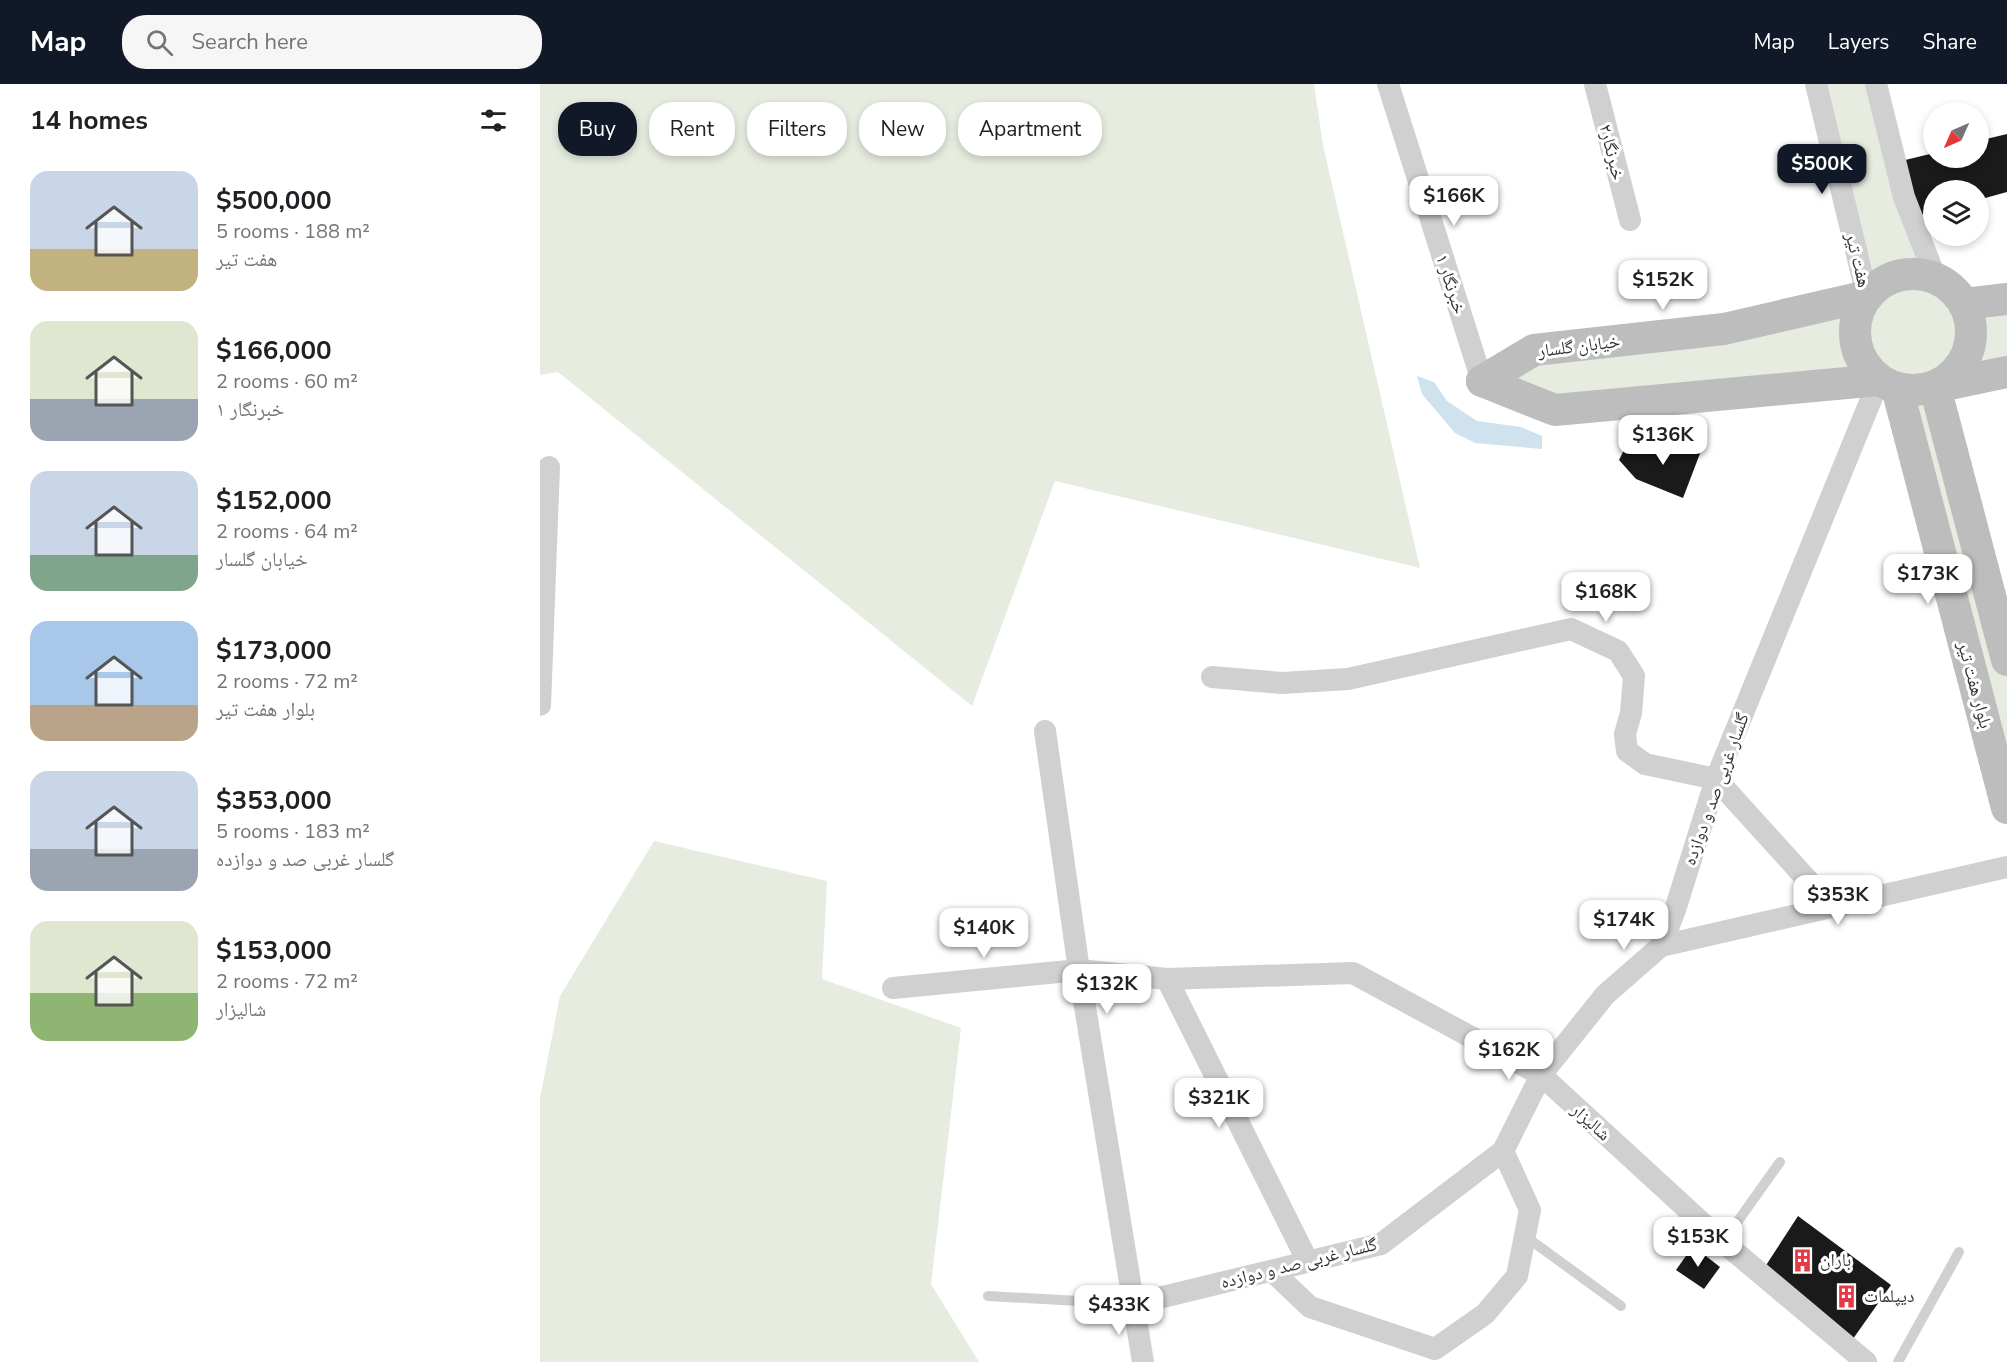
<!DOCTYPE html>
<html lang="en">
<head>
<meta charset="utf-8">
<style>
	:root { --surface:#fff; --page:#f6f6f6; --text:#202124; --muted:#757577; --accent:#111827 }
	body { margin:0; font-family:"Nunito Sans","Noto Naskh Arabic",sans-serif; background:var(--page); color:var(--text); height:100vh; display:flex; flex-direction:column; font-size:22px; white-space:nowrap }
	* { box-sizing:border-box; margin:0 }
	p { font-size:20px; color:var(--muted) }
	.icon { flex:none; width:33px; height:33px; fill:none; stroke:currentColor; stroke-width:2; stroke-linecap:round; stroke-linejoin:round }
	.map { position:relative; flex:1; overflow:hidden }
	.side { display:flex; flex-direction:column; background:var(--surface); width:540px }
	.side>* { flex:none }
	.hud { position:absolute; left:18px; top:18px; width:570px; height:54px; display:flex; gap:12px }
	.needle { width:39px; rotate:225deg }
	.fabs { position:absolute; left:1383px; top:18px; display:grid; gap:12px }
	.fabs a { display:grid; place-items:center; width:66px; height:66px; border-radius:50%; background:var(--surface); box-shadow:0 3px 9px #0003; font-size:30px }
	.price { position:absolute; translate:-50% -51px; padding:0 14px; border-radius:12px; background:#fff; color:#222; font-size:20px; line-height:39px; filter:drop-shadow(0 2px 3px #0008) }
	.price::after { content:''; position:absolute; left:50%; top:36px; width:18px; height:14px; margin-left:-9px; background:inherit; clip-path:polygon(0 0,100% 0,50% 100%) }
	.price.on { background:var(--accent); color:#fff }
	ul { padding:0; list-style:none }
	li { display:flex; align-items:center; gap:18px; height:150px; padding:0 30px }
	li span { display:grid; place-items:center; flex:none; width:168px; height:120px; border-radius:18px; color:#555 }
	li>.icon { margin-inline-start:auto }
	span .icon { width:72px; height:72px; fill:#fffc; stroke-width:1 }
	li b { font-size:26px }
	h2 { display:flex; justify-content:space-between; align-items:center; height:72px; padding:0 30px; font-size:26px }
	.pill { padding:0 21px; border-radius:24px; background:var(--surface); box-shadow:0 3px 9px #0003; font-size:21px; line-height:54px }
	.pill.on { background:var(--accent); color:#fff }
	header { display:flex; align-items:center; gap:36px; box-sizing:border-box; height:84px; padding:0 30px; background:var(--accent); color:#fff }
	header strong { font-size:28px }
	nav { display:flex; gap:33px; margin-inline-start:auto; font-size:21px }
	.search { width:420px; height:54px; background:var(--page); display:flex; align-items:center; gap:15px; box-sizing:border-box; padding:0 21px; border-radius:24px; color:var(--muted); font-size:22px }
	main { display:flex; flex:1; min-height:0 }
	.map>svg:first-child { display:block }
	.green { fill:#e6ecdf }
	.water { fill:#cfe2ee }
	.building { fill:#1a1a1a }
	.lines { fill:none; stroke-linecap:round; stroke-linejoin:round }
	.lane { stroke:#d0d0d0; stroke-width:10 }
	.street { stroke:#d0d0d0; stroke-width:22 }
	.secondary { stroke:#bdbdbd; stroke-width:32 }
	.labels { text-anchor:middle; stroke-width:6; stroke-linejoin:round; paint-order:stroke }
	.street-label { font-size:18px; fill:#333; stroke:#fff }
	.poi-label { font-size:18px; fill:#333; stroke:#fff; text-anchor:start }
</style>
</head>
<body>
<header>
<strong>Map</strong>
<div class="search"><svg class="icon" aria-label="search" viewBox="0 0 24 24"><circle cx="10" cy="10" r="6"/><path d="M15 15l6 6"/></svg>Search here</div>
<nav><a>Map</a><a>Layers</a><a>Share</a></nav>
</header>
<main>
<section class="side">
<h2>14 homes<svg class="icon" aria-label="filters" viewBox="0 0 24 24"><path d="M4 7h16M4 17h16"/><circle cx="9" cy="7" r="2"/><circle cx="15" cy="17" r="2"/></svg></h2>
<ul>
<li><span style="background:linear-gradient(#c9d6e8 65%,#c2b280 0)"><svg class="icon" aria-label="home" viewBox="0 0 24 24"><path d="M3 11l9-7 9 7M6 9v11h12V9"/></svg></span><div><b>$500,000</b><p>5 rooms · 188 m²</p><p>هفت تیر</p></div></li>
<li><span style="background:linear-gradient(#dfe7d0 65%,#9aa5b1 0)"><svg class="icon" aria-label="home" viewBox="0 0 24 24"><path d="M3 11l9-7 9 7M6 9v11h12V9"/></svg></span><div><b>$166,000</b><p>2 rooms · 60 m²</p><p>خبرنگار ۱</p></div></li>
<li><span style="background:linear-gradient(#c9d6e8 70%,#7fa58c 0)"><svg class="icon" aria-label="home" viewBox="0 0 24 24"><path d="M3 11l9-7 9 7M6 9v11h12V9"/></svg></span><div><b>$152,000</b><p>2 rooms · 64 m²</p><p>خیابان گلسار</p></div></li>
<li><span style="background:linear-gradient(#a9c7e8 70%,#b9a48a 0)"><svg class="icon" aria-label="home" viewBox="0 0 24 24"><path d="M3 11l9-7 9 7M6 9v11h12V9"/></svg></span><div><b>$173,000</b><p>2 rooms · 72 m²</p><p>بلوار هفت تیر</p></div></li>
<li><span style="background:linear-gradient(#c9d6e8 65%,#9aa5b1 0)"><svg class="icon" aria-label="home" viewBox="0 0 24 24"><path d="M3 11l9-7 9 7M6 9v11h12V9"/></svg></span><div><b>$353,000</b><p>5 rooms · 183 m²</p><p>گلسار غربی صد و دوازده</p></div></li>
<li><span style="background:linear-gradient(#dfe7d0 60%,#8fb573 0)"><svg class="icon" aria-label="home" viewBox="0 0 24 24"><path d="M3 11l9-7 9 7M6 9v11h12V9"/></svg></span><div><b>$153,000</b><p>2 rooms · 72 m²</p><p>شالیزار</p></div></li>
</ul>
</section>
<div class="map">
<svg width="1467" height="1278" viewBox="0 0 1467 1278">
	<rect width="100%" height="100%" fill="#fff"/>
	<g class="green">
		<polygon points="0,0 774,0 783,61 880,484 515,397 432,622 18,288 0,291"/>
		<path d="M1277,0h59l60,194c-29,-7 -44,-4 -67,16z"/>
		<circle cx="1373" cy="248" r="56"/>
		<path d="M1467,216v72l-55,4c21,-26 24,-41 12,-72z"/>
		<path d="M1318,228c-4,21 -2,35 7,55l-309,43 -73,-30 51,-30z"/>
		<polygon points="1395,303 1467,576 1467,714 1357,305 1376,307"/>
		<polygon points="114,757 287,797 282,895 421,944 391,1200 439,1278 0,1278 0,1014 20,912"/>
	</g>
	<polygon class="water" points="877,292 894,298 907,317 937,337 981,343 1002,352 1002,365 935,359 915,349 882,310"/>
	<g class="building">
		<polygon points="1467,50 1467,108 1438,116 1438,106 1394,106 1394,128 1373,133 1357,78 1394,69 1394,74 1438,74 1438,57"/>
		<polygon points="1164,359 1143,414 1096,395 1079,376 1085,364"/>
		<polygon points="1258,1132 1351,1201 1308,1262 1221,1189"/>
		<polygon points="1153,1162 1180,1183 1164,1205 1136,1186"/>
	</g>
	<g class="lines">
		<g class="lane">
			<polyline points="985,1152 1081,1222"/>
			<polyline points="1183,1158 1240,1078"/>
			<polyline points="448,1212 594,1220"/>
			<polyline points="1358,1278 1419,1168"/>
		</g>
		<g class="street">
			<polyline points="848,0 942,297"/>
			<polyline points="1055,0 1090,136"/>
			<polyline points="1276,0 1327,212"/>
			<polyline points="1336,0 1364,113 1396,195"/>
			<polyline points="672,593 742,599 808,595 1031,545 1078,567 1094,592 1091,629 1085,650 1087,667 1105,680 1176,695 1292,823"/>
			<polyline points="0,621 9,383"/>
			<polyline points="505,647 539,886 603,1278"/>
			<polyline points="1121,862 1467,783"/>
			<polyline points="627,895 768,1178"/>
			<polyline points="353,904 539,886 627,895 813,889 1001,991 1183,1158 1326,1278"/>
			<polyline points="732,1187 770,1223 895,1265 945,1230 977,1192 990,1126 963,1067"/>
			<polyline points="594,1220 841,1160 963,1067 1001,991 1065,911 1121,862 1135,826 1176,695 1339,296"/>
		</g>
		<g class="secondary">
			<circle cx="1373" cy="248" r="58"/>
			<polyline points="1424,220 1467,215"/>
			<polyline points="1467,288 1395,303 1467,576"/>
			<polyline points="942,297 1015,326 1339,296"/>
			<polyline points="942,297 994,266 1184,245 1327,212"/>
			<polyline points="1357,304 1467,724"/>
		</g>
	</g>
	<defs>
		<symbol id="building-bare" viewBox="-9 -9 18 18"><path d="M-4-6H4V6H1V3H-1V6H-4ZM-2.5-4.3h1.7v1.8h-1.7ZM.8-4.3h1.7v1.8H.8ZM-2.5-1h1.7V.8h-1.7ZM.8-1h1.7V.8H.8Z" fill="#e63946" stroke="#fff" stroke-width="2.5" paint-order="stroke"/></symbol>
	</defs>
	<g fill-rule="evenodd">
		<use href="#building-bare" x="1246" y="1160" width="33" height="33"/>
		<use href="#building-bare" x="1290" y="1196" width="33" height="33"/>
	</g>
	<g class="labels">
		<g class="street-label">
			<text transform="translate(1072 68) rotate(76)" y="6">خبرنگار۲</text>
			<text transform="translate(1318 176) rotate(76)" y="6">هفت تیر</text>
			<text transform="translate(911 200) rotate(72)" y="6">خبرنگار ۱</text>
			<text transform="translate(1039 262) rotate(-7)" y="6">خیابان گلسار</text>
			<text transform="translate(1435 601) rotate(75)" y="6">بلوار هفت تیر</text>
			<text transform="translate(1176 705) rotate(-70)" y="6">گلسار غربی صد و دوازده</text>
			<text transform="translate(1051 1038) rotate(42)" y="6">شالیزار</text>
			<text transform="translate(759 1179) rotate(-14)" y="6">گلسار غربی صد و دوازده</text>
		</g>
		<g class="poi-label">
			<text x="1280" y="1182">باران</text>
			<text x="1324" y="1218">دیپلمات</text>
		</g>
	</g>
</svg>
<div class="fabs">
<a><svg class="needle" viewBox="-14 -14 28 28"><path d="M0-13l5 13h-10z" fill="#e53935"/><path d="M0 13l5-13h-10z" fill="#757577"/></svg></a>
<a><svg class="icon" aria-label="layers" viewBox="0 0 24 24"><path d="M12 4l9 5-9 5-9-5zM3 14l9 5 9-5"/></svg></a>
</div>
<b class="price on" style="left:1282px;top:111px">$500K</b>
<b class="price" style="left:914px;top:143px">$166K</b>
<b class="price" style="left:1123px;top:227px">$152K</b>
<b class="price" style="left:1123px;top:382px">$136K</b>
<b class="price" style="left:1388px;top:521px">$173K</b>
<b class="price" style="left:1066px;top:539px">$168K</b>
<b class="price" style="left:1298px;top:842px">$353K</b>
<b class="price" style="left:1084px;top:867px">$174K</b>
<b class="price" style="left:444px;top:875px">$140K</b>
<b class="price" style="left:567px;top:931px">$132K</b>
<b class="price" style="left:969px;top:997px">$162K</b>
<b class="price" style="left:679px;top:1045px">$321K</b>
<b class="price" style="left:1158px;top:1184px">$153K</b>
<b class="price" style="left:579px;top:1252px">$433K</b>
<div class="hud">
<a class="pill on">Buy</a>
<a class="pill">Rent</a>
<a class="pill">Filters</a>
<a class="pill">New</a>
<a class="pill">Apartment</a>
</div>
</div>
</main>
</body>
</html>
